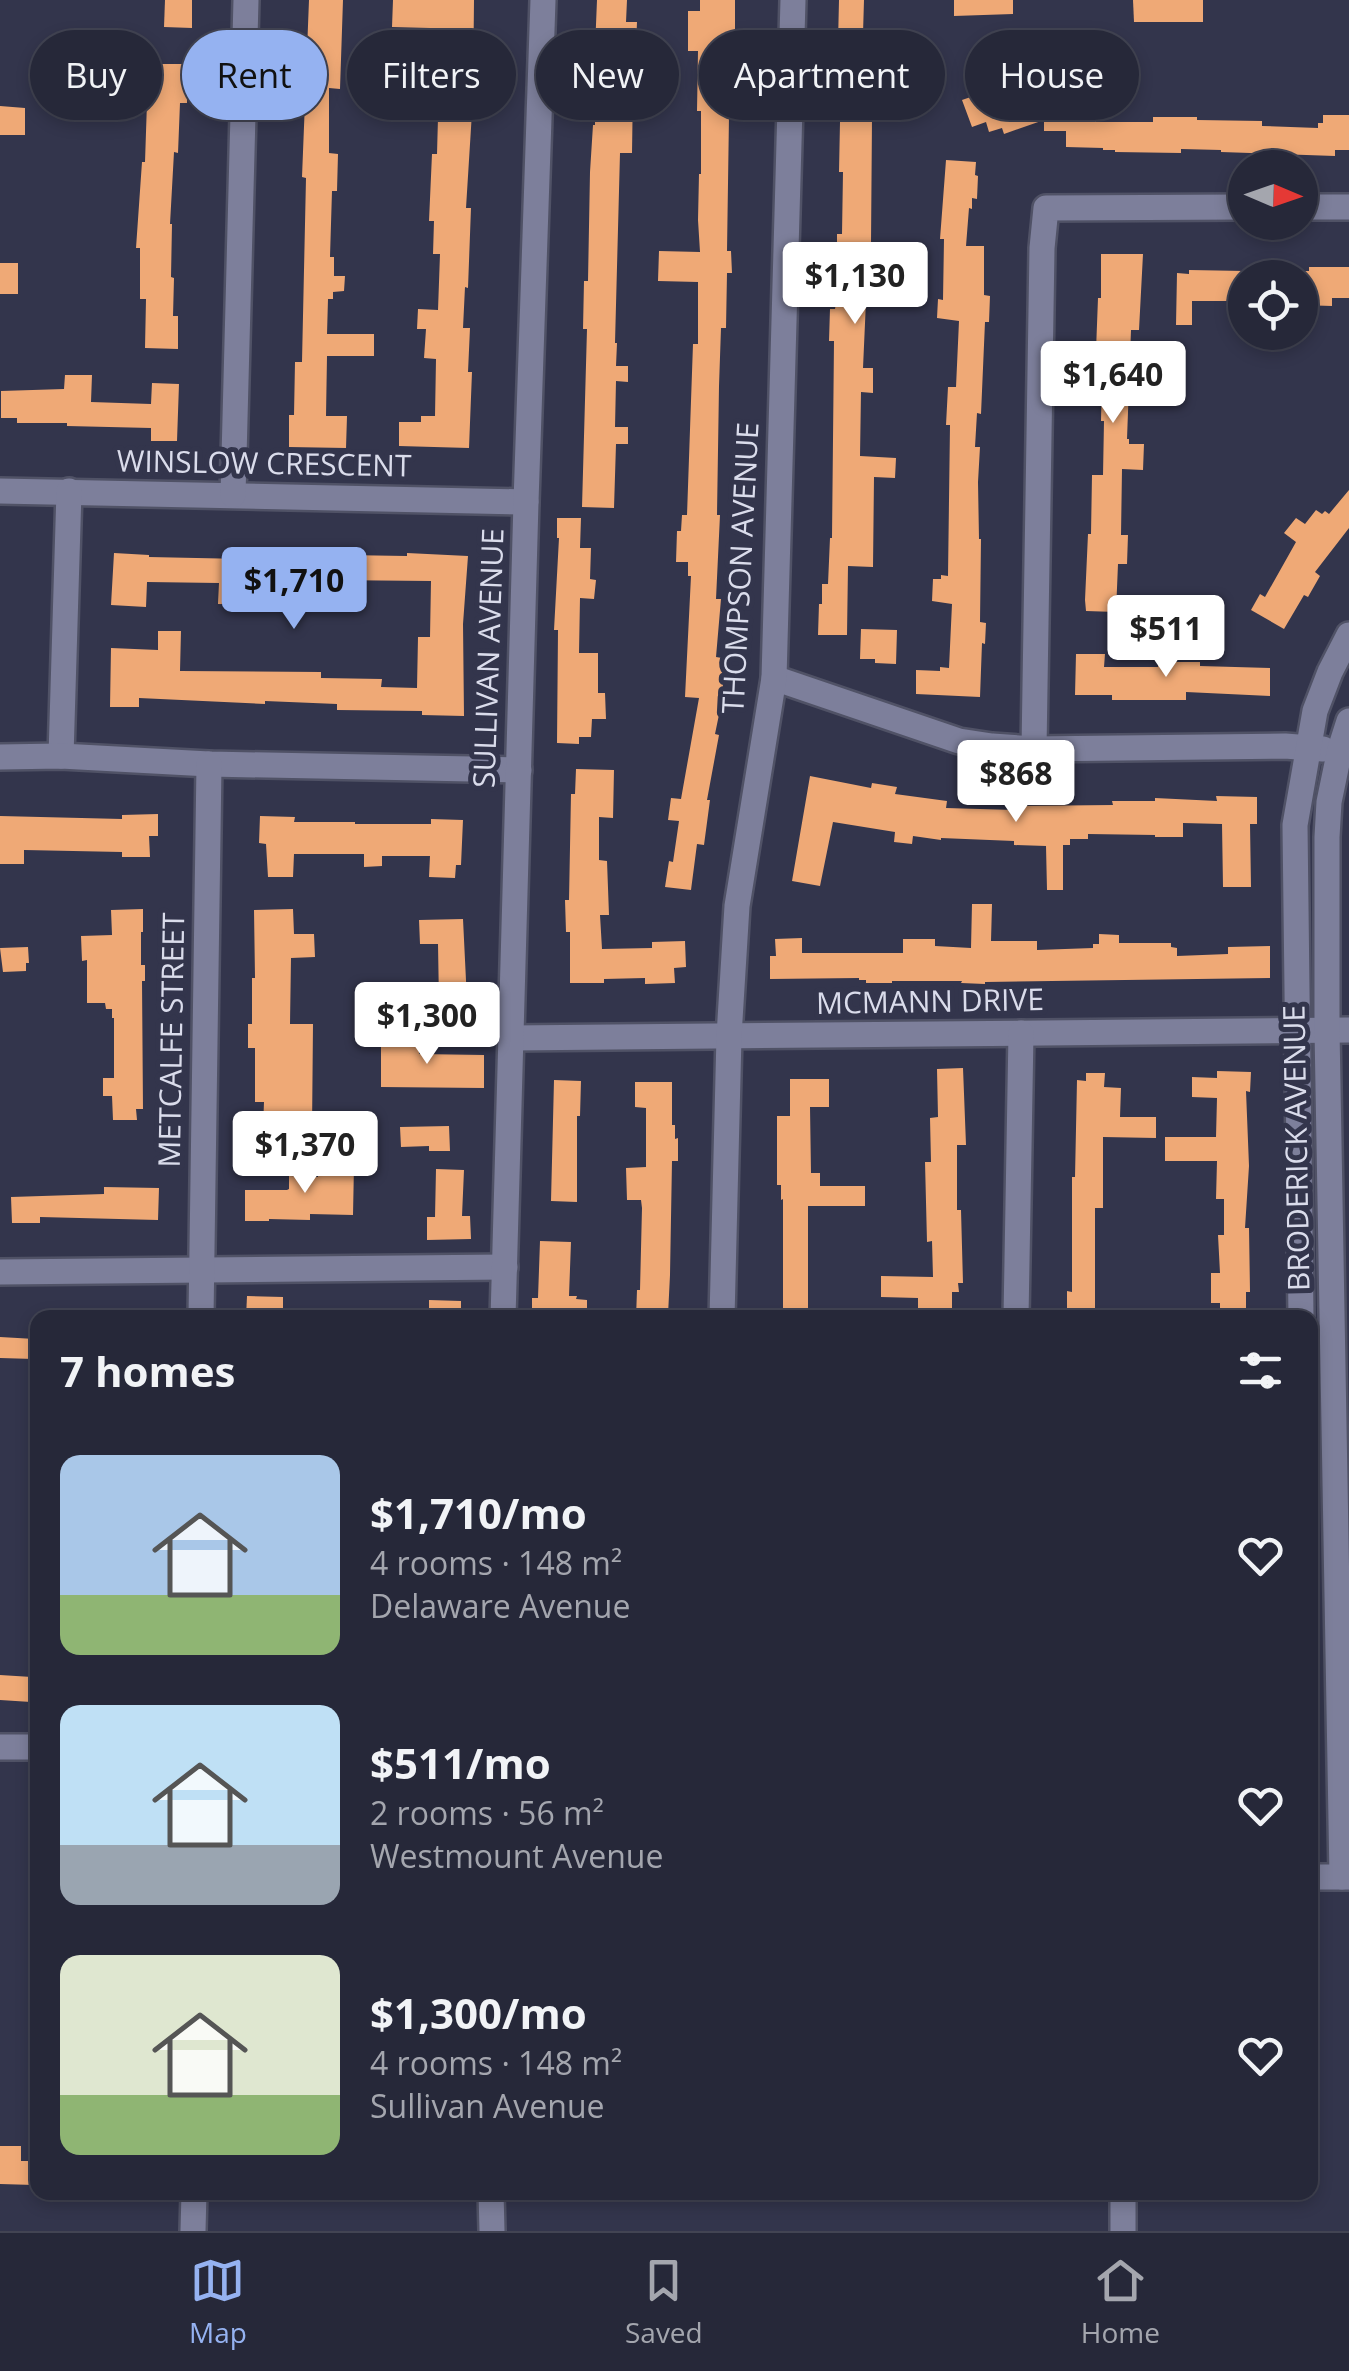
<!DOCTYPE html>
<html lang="en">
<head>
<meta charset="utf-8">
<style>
	:root { --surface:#262839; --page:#323444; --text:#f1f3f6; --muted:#a4a6ae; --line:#424453; --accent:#95b2f1 }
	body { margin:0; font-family:"Open Sans",sans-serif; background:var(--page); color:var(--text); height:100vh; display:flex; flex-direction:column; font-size:38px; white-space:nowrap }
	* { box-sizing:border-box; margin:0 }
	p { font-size:32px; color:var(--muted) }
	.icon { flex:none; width:55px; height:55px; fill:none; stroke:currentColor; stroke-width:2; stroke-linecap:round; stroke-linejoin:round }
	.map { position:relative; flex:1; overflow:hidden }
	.panel { position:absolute; left:30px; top:1310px; width:1288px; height:890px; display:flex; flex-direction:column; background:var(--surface); border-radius:20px; box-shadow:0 5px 15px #0003,0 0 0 2px var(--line) }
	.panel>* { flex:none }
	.hud { position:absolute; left:30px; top:30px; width:1290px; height:90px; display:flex; gap:20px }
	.needle { width:65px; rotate:92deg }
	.controls { position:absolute; left:1228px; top:150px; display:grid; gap:20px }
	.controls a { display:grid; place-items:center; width:90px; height:90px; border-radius:50%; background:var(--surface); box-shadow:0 5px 15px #0003,0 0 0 2px var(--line); font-size:50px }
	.price { position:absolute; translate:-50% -85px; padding:0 22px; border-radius:10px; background:#fff; color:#222; font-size:32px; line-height:65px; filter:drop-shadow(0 2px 5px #0008) }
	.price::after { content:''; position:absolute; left:50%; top:60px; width:30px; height:22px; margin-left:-15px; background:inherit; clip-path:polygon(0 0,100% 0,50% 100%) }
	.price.selected { background:var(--accent); color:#111 }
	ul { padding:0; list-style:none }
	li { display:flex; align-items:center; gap:30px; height:250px; padding:0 30px }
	li span { display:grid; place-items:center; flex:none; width:280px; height:200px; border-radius:20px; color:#555 }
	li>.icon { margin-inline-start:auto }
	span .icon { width:120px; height:120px; fill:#fffc; stroke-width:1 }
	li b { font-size:42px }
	h2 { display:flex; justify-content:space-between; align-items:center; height:120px; padding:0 30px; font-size:42px }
	.tag { padding:0 35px; border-radius:45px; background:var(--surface); box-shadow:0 5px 15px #0003,0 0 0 2px var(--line); font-size:35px; line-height:90px }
	.tag.selected { background:var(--accent); color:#111 }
	.tabs { display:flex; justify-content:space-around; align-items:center; height:140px; border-top:2px solid var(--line); background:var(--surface); font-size:28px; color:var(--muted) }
	.tabs a { display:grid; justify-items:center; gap:5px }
	.tabs .selected { color:var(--accent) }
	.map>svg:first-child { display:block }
	.building { fill:#efa976 }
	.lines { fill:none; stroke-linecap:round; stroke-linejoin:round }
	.minor-casing { stroke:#505266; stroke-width:30 }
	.minor { stroke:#7d7f9b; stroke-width:25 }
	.labels { text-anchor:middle; stroke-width:10; stroke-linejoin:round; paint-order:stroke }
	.street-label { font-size:30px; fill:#dadceb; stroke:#33354c }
</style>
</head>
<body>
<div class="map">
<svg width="1349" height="2231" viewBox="0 0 1349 2231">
	<rect width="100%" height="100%" fill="#33354c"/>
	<g class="building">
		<polygon points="165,0 192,0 192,28 164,27"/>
		<polygon points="309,0 343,0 340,89 329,88 329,153 338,154 337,191 332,191 330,257 334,257 334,276 345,276 344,291 333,292 333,299 328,299 327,334 374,334 374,356 327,356 326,416 347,416 346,448 289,447 289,415 294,415 295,362 302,362 306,178 302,177"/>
		<polygon points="393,0 474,0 473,96 466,208 471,208 468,288 465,287 463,328 470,328 468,372 472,372 469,448 399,446 399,422 421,422 421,416 435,416 436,359 424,358 426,329 417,329 418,309 438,310 440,254 433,254 434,221 429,221 432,154 437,154 440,44 430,44 430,28 392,27"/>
		<polygon points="597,0 627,0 626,22 637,22 636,47 627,47 626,85 633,85 632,153 620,153 615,343 617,343 616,366 628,366 628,382 616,381 615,427 628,427 628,444 616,444 614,508 582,507 587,329 583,329 584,281 588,281 590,172 593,125 595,125 595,91 601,92 601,49 595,49"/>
		<polygon points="700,0 735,0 735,51 730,51 729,116 727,251 731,251 732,273 727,273 726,328 721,328 719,386 717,515 720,515 716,599 721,599 716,657 722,658 721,666 724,667 722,700 715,734 719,735 707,800 710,800 704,845 697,844 691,890 665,887 669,861 673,862 679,821 668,820 671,798 681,799 699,698 685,697 691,576 688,576 688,562 676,562 677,531 681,531 682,515 687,515 693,344 698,344 698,282 658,281 659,251 700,252 698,220 699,174 701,174 701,111 697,111 698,51 688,51 688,11 700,11"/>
		<polygon points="839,0 864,0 862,67 875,68 875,98 904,99 904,118 872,118 871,243 878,243 877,272 901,273 899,303 866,301 863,368 873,368 873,393 861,392 860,456 896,458 895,478 874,477 873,567 848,566 847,635 818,635 819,604 822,604 822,584 828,584 830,538 832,538 834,341 829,341 830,309 835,309 837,297 837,234 842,234 843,172 839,172 840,122 845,122 846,43 838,43"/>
		<polygon points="954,0 1013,0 1013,14 954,16"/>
		<polygon points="1133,0 1203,0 1203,22 1134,22"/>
		<polygon points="162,64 188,64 187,103 180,103 178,153 174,152 170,224 172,224 171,277 174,278 173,316 178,316 178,349 145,348 146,299 140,299 140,248 136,248 142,162 145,162 147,102 139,102 140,74 162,75"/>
		<polygon points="1075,67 1097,68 1096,122 1153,122 1153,117 1197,117 1197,120 1262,121 1262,126 1318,128 1318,123 1323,123 1323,115 1349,115 1349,150 1335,150 1335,156 1221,152 1221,150 1181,149 1181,153 1115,152 1115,150 1103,150 1103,148 1066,147 1066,131 1044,131 1044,120 1004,134 1002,128 989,132 986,122 972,127 962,100 985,92 989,101 1018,90 1022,102 1075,103"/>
		<polygon points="0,106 25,108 25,135 0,135"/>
		<polygon points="946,160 976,162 975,175 978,176 977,199 972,198 972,209 969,208 966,246 984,246 984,295 990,296 989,322 985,322 981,414 977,413 975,447 980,447 978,482 979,539 981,539 980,622 986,623 985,644 982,643 980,697 916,694 916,670 940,671 940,667 949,668 952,604 932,601 933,579 941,579 941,575 948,576 950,425 946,425 948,387 956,387 959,321 937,318 938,299 943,300 944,239 940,239"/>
		<polygon points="1101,254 1143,254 1139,330 1131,330 1127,439 1129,439 1129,444 1144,444 1143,470 1122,469 1121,535 1128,535 1127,564 1118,564 1116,612 1086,611 1085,600 1088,534 1091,534 1092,475 1103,475 1104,421 1101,421 1102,377 1095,377 1098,298 1101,298"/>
		<rect x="0" y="263" width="18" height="31"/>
		<polygon points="1309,267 1349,267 1349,298 1332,298 1332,306 1300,305 1300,271 1309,271"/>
		<polygon points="1189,270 1245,271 1245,292 1230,292 1230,301 1192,301 1192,325 1176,325 1177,273 1189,274"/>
		<polygon points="65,375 92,375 91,402 151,404 152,383 179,384 177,441 151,441 151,428 67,426 67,423 17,423 17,418 1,418 1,391 64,389"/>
		<polygon points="1349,490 1349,528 1315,572 1320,576 1308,597 1304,595 1284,629 1251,610 1260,594 1265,597 1296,542 1284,533 1296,518 1305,524 1316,510 1322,514 1325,511 1329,514"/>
		<polygon points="557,518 581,518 580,548 591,548 590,579 596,580 594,599 580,598 579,653 598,653 598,693 605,693 606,719 592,719 591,737 579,737 579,744 557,743 558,630 554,630 559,538 557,538"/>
		<polygon points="114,553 149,555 149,557 294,560 345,560 345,555 407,556 407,553 468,556 463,624 464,716 422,715 422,711 337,710 337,704 265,701 265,704 139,698 139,707 110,707 111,648 158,650 158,631 181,631 180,671 321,672 321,678 382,679 381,687 417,688 418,637 430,637 431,581 327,580 326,606 218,604 219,583 147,582 146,607 111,605"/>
		<polygon points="861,629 897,630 896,664 875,663 875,659 860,659"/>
		<polygon points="1076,654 1105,654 1104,667 1158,667 1158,662 1200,662 1200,666 1270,668 1270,696 1186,692 1186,700 1112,700 1112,695 1075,695"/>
		<polygon points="576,769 614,770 613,818 599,817 599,860 607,861 609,915 600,915 602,949 652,948 652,942 685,941 686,967 674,968 675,983 645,984 645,978 604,979 604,983 570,983 570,932 566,932 565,900 569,900 571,794 575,794"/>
		<polygon points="810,776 871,788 872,783 897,787 895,794 947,801 946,808 1014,810 1014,806 1113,805 1112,801 1155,801 1155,798 1217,801 1216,796 1257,797 1257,824 1250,824 1251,887 1223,887 1222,824 1183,823 1183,837 1155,837 1155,835 1088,834 1088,839 1070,839 1070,845 1063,845 1063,890 1047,890 1046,846 1014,845 1014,841 941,838 941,840 913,836 912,844 894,842 895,832 833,822 820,886 792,881"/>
		<polygon points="158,814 158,836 149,836 150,857 122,857 122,852 24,850 24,864 0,864 0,816 122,819 122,815"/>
		<polygon points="260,816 295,817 294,822 355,822 355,824 431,824 431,819 463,820 461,865 456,865 455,878 429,877 430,856 382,856 382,866 364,867 364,854 294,854 293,877 268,877 266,844 259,843"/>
		<polygon points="972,904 992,904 991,941 1037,941 1037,950 1093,948 1093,944 1099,944 1099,934 1119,935 1119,943 1171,943 1171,947 1177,948 1177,956 1228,954 1228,947 1270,946 1270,978 985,982 985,984 961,983 962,981 892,981 892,983 866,983 866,980 859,980 859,978 770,979 770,956 776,956 775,939 802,938 802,953 903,953 903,939 935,939 935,946 971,948"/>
		<polygon points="143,909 143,932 141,932 141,965 145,965 145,981 142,981 143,1109 136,1109 137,1120 113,1120 112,1096 103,1096 103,1078 114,1078 114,1018 112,1018 112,1009 106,1009 105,1003 87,1003 87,960 82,961 81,936 112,935 111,910"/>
		<polygon points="293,909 294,934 314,934 315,957 291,958 290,1024 313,1024 312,1130 263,1129 264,1102 255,1102 255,1048 248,1048 248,1024 252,1024 252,978 255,978 254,910"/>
		<polygon points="463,919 467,1001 439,1003 438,944 420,944 419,920"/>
		<polygon points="28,947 29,963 26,963 26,971 3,972 0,948"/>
		<polygon points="381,1036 419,1037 419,1054 484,1055 484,1088 381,1087"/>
		<polygon points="963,1068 966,1145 957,1145 957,1210 961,1210 963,1283 958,1283 959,1292 952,1292 952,1318 918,1318 918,1298 881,1297 881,1276 933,1277 932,1241 927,1242 925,1162 931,1162 930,1118 938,1117 937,1069"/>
		<polygon points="1217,1071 1251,1072 1250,1092 1246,1091 1249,1166 1245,1228 1249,1228 1250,1292 1246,1292 1246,1318 1220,1318 1220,1303 1211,1303 1211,1273 1220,1273 1218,1235 1224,1235 1224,1199 1216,1199 1217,1161 1165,1161 1165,1137 1216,1137 1217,1098 1192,1097 1192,1077 1217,1078"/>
		<polygon points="1086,1073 1105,1073 1104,1087 1121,1088 1120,1117 1156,1117 1156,1138 1103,1137 1103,1208 1095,1208 1095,1309 1067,1308 1067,1291 1072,1292 1072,1177 1075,1177 1077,1080 1086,1081"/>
		<polygon points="790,1079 829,1079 829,1107 810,1107 811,1173 820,1173 820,1186 865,1186 865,1206 808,1206 808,1318 783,1318 783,1199 781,1200 781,1185 777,1185 777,1116 790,1116"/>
		<polygon points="554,1080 581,1081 580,1116 577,1116 577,1202 551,1201"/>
		<polygon points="635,1082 672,1082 672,1125 675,1125 675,1139 678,1138 678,1161 672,1161 670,1275 668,1315 665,1318 636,1318 637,1290 640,1290 642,1208 641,1200 627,1200 626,1168 646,1167 646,1108 635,1107"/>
		<polygon points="449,1126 450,1151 429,1151 429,1146 401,1147 400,1127"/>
		<polygon points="318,1164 354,1165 353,1215 310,1214 310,1220 269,1219 269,1221 245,1221 245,1190 287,1190 289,1189 289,1176 318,1177"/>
		<polygon points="436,1169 464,1170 462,1216 470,1216 471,1239 427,1240 427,1217 435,1217"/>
		<polygon points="104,1187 159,1188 158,1220 40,1217 40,1223 12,1223 11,1197 104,1194"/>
		<polygon points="540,1241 571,1242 569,1296 577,1296 576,1299 587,1300 587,1317 532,1315 532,1298 538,1298"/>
		<polygon points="247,1296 283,1297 283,1318 246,1318"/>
		<polygon points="429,1300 461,1301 461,1318 429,1318"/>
		<polygon points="0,1337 35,1339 34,1359 0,1358"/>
		<polygon points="0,1675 32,1677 31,1702 0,1700"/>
		<polygon points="0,2146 21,2146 21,2161 34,2161 34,2185 0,2184"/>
	</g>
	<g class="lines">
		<defs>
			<g id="minor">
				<polyline points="1300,207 1349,207"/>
				<polyline points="0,491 526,502"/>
				<polyline points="233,495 246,0"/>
				<polyline points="774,678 959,741 992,746 1034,749 1285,746 1323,749"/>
				<polyline points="1034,749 1042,248 1046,208 1245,207"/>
				<polyline points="61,756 69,491"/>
				<polyline points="0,757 61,756 209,764 519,770"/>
				<polyline points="512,1038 1349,1030"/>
				<polyline points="0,1272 505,1267"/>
				<polyline points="201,1318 209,764"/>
				<polyline points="503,1318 526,502 543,0"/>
				<polyline points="722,1318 729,1036 737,906 774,678 793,0"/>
				<polyline points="1016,1318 1021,1033"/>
				<polyline points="1301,1318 1295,825 1315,711 1330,672 1349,635"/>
				<polyline points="0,1747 38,1747"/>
				<polyline points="1310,1877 1349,1877"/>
				<polyline points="1342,1877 1327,1030 1327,837 1329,802 1340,749 1349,721"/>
				<polyline points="491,2192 492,2231"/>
				<polyline points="193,2231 194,2192"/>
				<polyline points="1123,2231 1123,2192"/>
			</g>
		</defs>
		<use href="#minor" class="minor-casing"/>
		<use href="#minor" class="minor"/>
	</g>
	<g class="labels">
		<g class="street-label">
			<text transform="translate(264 464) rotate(1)" y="10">WINSLOW CRESCENT</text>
			<text transform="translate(741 568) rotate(-87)" y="10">THOMPSON AVENUE</text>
			<text transform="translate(489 658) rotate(-88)" y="10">SULLIVAN AVENUE</text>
			<text transform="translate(930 1002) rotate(-1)" y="10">MCMANN DRIVE</text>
			<text transform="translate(172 1040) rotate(-89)" y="10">METCALFE STREET</text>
			<text transform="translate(1297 1148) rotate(-91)" y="10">BRODERICK AVENUE</text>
		</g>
	</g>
</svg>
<div class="controls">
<a><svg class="needle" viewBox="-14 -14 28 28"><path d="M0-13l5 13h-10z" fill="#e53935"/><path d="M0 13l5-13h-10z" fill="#a4a6ae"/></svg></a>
<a><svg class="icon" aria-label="locate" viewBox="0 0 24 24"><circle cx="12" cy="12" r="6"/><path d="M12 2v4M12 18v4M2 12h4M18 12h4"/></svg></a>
</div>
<b class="price" style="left:855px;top:327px">$1,130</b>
<b class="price" style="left:1113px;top:426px">$1,640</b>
<b class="price selected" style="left:294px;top:632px">$1,710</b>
<b class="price" style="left:1166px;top:680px">$511</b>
<b class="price" style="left:1016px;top:825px">$868</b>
<b class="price" style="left:427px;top:1067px">$1,300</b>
<b class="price" style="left:305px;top:1196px">$1,370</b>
<div class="hud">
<a class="tag">Buy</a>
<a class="tag selected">Rent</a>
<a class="tag">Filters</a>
<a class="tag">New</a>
<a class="tag">Apartment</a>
<a class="tag">House</a>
</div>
<section class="panel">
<h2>7 homes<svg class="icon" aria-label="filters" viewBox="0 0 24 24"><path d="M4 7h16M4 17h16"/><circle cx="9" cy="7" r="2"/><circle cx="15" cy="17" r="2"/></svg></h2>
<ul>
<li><span style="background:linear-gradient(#a9c7e8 70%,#8fb573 0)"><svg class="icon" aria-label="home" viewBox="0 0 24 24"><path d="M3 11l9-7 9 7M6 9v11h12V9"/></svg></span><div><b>$1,710/mo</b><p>4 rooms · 148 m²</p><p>Delaware Avenue</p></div><svg class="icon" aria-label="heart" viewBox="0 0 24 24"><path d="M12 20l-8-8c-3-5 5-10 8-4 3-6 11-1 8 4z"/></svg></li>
<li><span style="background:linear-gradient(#bfe0f5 70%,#9aa5b1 0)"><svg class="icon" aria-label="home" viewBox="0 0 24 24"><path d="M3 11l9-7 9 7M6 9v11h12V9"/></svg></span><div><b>$511/mo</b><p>2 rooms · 56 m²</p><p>Westmount Avenue</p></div><svg class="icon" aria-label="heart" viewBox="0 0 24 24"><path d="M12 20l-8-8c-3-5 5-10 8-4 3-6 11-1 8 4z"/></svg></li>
<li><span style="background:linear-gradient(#dfe7d0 70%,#8fb573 0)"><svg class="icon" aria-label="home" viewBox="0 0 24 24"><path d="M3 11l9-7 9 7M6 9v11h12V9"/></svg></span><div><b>$1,300/mo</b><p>4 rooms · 148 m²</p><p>Sullivan Avenue</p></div><svg class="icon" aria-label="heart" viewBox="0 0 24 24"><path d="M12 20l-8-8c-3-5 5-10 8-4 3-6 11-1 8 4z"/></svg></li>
</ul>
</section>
</div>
<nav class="tabs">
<a class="selected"><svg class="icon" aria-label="map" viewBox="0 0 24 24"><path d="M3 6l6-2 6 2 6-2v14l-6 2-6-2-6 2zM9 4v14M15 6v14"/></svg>Map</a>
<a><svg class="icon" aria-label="saved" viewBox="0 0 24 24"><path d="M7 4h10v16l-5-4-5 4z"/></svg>Saved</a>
<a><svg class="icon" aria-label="home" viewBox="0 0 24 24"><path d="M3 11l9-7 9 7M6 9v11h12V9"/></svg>Home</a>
</nav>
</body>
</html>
